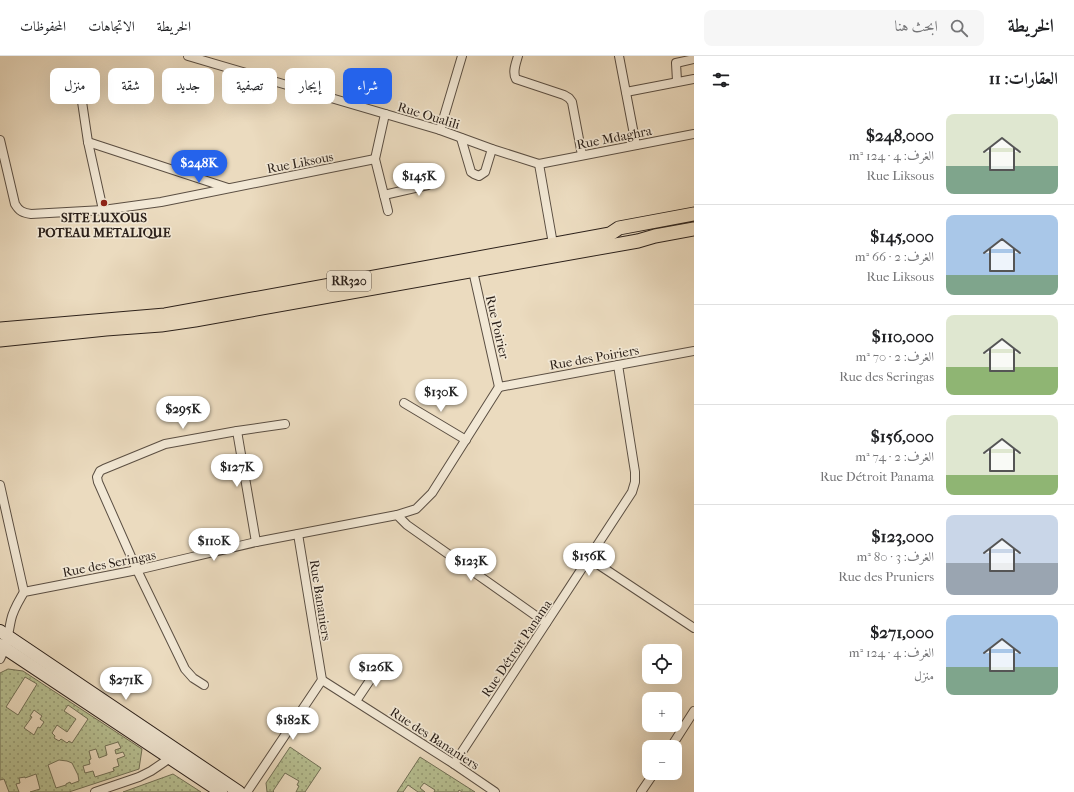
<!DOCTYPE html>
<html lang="ar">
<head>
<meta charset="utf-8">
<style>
	:root { --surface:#fff; --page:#f6f6f6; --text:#202124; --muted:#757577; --line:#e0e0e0; --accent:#2563eb }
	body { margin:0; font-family:"IM FELL French Canon",Amiri,serif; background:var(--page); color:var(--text); direction:rtl; height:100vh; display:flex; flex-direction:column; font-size:15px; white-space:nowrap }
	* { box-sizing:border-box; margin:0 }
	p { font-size:13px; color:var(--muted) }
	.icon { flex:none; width:22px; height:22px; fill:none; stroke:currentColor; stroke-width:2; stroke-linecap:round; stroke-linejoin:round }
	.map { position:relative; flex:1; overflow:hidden; direction:ltr }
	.sheet { display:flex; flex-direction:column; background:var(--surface); width:380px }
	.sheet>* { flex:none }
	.hud { position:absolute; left:12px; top:12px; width:380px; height:36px; direction:rtl; display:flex; gap:8px }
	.fabs { position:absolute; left:642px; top:588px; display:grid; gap:8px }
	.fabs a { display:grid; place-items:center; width:40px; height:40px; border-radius:8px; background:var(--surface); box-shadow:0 4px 16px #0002; font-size:20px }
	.price { position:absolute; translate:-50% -34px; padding:0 9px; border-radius:14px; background:#fff; color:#222; font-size:13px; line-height:26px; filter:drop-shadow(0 1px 2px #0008) }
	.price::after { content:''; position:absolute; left:50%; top:24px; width:12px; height:9px; margin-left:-6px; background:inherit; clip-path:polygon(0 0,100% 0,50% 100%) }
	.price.selected { background:var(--accent); color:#fff }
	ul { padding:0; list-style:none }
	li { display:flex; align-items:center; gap:12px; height:100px; padding:0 16px }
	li+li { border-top:1px solid var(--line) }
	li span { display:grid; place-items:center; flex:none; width:112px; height:80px; border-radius:8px; color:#555 }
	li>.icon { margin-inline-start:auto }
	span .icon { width:48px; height:48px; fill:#fffc; stroke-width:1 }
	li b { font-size:17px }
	h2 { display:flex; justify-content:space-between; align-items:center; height:48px; padding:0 16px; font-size:17px }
	.tag { padding:0 14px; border-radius:8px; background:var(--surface); box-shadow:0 4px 16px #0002; font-size:14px; line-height:36px }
	.tag.selected { background:var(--accent); color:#fff }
	header { display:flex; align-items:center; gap:24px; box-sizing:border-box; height:56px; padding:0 20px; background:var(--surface); border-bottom:1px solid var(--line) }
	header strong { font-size:19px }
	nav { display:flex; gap:22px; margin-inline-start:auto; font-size:14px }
	.search { width:280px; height:36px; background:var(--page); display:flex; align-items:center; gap:10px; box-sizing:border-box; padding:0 14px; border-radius:8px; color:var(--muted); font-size:15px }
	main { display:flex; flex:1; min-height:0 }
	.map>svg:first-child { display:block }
	.grass { fill:url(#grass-dots); stroke:#717056; fill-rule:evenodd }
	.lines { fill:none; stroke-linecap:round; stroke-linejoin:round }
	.minor-casing { stroke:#5b4f43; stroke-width:10 }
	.secondary-casing { stroke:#2b201a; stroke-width:14 }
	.primary-casing { stroke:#2b201a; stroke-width:15 }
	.minor { stroke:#f2e8d5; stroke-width:8 }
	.secondary { stroke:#f2e8d5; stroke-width:12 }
	.primary { stroke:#ebdbbf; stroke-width:13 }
	.poi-dot { fill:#8f2418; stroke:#f2e8d5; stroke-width:1.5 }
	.labels { text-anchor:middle; stroke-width:3.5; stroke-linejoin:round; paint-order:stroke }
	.shield { fill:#f2e8d5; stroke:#675c52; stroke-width:1 }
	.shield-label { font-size:12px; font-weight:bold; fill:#2b201a }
	.street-label { font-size:13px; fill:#2b201a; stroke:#f2e8d5 }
	.poi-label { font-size:13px; font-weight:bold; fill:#2b201a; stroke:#f2e8d5 }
</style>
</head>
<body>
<header>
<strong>الخريطة</strong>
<div class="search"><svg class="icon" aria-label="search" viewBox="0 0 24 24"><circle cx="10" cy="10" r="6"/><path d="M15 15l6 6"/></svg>ابحث هنا</div>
<nav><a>الخريطة</a><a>الاتجاهات</a><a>المحفوظات</a></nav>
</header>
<main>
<section class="sheet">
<h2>العقارات: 11<svg class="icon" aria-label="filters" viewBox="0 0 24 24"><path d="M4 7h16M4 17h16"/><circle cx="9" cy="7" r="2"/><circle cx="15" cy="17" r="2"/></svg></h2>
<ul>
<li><span style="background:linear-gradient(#dfe7d0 65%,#7fa58c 0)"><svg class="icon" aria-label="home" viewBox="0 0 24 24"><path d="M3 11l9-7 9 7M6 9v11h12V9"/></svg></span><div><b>$248,000</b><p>الغرف: 4 · 124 m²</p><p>Rue Liksous</p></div></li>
<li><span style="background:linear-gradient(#a9c7e8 75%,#7fa58c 0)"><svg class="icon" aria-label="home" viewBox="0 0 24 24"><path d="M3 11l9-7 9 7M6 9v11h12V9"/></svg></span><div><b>$145,000</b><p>الغرف: 2 · 66 m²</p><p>Rue Liksous</p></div></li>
<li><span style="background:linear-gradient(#dfe7d0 65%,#8fb573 0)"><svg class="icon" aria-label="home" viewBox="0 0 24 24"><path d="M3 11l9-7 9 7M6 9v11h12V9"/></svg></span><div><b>$110,000</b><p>الغرف: 2 · 70 m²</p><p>Rue des Seringas</p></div></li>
<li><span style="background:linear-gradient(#dfe7d0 75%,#8fb573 0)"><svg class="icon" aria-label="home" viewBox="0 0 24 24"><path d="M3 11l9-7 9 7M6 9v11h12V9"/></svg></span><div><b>$156,000</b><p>الغرف: 2 · 74 m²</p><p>Rue Détroit Panama</p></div></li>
<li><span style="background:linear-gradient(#c9d6e8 60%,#9aa5b1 0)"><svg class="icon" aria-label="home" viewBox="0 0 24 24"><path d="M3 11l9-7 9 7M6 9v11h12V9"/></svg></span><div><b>$123,000</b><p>الغرف: 3 · 80 m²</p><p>Rue des Pruniers</p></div></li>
<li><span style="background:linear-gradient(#a9c7e8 65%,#7fa58c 0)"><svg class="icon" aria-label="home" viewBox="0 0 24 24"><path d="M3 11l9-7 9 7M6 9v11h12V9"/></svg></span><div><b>$271,000</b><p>الغرف: 4 · 124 m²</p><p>منزل</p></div></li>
</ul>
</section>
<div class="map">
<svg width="694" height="736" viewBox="0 0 694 736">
	<defs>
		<pattern id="grass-dots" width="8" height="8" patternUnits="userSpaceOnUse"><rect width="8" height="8" fill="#b7c092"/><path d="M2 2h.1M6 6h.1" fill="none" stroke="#959c76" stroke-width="1.8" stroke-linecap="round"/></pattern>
	</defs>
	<rect width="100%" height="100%" fill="#ebdbbf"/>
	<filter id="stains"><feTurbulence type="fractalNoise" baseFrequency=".005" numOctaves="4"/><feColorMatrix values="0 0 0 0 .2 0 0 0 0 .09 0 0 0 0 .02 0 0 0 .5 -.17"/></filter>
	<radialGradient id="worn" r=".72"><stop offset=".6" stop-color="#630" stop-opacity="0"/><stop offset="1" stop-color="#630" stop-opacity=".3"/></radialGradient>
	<g class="grass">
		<path d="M8,613l15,2 119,78 -3,20 -70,23h-39l10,-3 -4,-15 -11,4v-1l-6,1 1,5 -4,1 3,8h-10l-5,-13 -4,1v-107zM25,621l12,7 -19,31 -12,-8zM68,649l20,14 -16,24 -3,-2 -2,2 -6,-4 -2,2 -5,-3 1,-2 -3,-3 5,-8 10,7 9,-13 -12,-8zM34,654l8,6 -2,3 4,3 -4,6 -2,-1 -4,8 -10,-7 8,-11 -2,-1zM118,686l3,6 -6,2 1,4 7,-2 2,4 -8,3 2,7 -6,2 1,3 -19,6 -2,-6 -8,2 -2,-7 7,-2 -1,-4 2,-1 -2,-8 7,-2 3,9 8,-3 -2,-9zM59,704l8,1 5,2 6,12 1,6 -8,3 -1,-2 -4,2v1l-10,3 -8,-23z"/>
		<polygon points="290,691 321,712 305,736 296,736 299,730 297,729 299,725 285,717 273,735 274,736 267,736 266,727"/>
		<polygon points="420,701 475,736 462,736 459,734 458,736 434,736 435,734 424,727 420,732 425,736 418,736 408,729 403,736 397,736"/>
		<polygon points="173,718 201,736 123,736"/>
	</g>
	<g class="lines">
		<defs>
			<g id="minor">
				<polyline points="188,0 440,74 492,93 539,108 694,78"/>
				<path d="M518,0c-2,7 -6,16 -2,23l48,16 5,3 3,4 10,53"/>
				<polyline points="619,0 636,89"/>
				<polyline points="677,25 676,7 694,3"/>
				<polyline points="626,36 694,23"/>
				<polyline points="81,39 88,86 103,154"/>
				<polyline points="385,58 375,103 388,155"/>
				<polyline points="440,74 462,0"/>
				<polyline points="461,82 471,116 474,118 479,120 485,116 492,93"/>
				<path d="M0,84l15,64c4,7 8,9 16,10l72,-4 58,-8 214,-43"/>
				<polyline points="88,86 228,132"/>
				<polyline points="539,108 553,188"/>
				<polyline points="384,139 428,129 432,125 434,119"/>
				<polyline points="473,215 499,331"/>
				<polyline points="499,331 694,295"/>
				<polyline points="404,347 466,384"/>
				<polyline points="237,375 256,486"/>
				<polyline points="0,429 24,536"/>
				<polyline points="397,459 416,453 432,437 499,331"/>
				<polyline points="590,503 694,572"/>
				<path d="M0,603c7,-12 8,-25 11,-39 2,-10 8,-19 13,-28l113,-22 119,-28 141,-27 10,10 139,98"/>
				<polyline points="322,624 454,708 495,736"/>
				<polyline points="204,629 193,622 185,613 137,514 98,426 97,421 100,415 104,413 165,388 237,375 285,368"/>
				<polyline points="356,645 381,608"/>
				<polyline points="671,691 694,655"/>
				<polyline points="454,708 632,436 635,426 635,416 618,309"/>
				<polyline points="95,736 139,721 151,715 170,702"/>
				<polyline points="247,736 322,624 298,478"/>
				<polyline points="641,736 654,717"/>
			</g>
			<g id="secondary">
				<polyline points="0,575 239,736"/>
				<polyline points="0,589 221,736"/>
			</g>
			<g id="primary">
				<polyline points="0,273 165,259 610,178 619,172 694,158"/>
				<polyline points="0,284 106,273 161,269 195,264 638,185 655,180 694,173"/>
			</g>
		</defs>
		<use href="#minor" class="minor-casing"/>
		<use href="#secondary" class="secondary-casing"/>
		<use href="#primary" class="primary-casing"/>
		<use href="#minor" class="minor"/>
		<use href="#secondary" class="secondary"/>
		<use href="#primary" class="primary"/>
	</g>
	<circle class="poi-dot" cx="104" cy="147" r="4"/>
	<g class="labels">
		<rect class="shield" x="327" y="215" width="44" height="20" rx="3"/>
		<g class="shield-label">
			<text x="349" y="229">RR320</text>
		</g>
		<g class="street-label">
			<text transform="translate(429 59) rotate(17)" y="5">Rue Oualili</text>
			<text transform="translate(614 81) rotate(-11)" y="5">Rue Mdaghra</text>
			<text transform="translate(300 106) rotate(-11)" y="5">Rue Liksous</text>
			<text transform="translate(498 271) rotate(77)" y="5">Rue Poirier</text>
			<text transform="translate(594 301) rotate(-10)" y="5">Rue des Poiriers</text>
			<text transform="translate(109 507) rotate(-11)" y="5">Rue des Seringas</text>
			<text transform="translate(321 544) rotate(81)" y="5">Rue Bananiers</text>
			<text transform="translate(516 592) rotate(-56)" y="5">Rue Détroit Panama</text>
			<text transform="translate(435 682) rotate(33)" y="5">Rue des Bananiers</text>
		</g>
		<g class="poi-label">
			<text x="104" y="166">SITE LUXOUS<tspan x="104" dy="15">POTEAU METALIQUE</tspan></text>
		</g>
	</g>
	<rect width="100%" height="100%" filter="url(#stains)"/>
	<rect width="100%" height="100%" fill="url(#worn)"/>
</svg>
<div class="fabs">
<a><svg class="icon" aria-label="locate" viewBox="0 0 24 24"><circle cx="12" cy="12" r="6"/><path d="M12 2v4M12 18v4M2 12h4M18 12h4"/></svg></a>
<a>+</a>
<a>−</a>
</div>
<b class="price selected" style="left:199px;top:128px">$248K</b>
<b class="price" style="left:419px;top:141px">$145K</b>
<b class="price" style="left:441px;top:357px">$130K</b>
<b class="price" style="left:183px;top:374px">$295K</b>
<b class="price" style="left:237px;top:432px">$127K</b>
<b class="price" style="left:214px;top:506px">$110K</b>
<b class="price" style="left:589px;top:521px">$156K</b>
<b class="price" style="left:471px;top:526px">$123K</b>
<b class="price" style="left:376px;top:632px">$126K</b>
<b class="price" style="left:126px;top:645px">$271K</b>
<b class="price" style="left:293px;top:685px">$182K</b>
<div class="hud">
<a class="tag selected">شراء</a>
<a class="tag">إيجار</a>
<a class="tag">تصفية</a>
<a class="tag">جديد</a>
<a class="tag">شقة</a>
<a class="tag">منزل</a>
</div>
</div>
</main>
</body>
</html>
